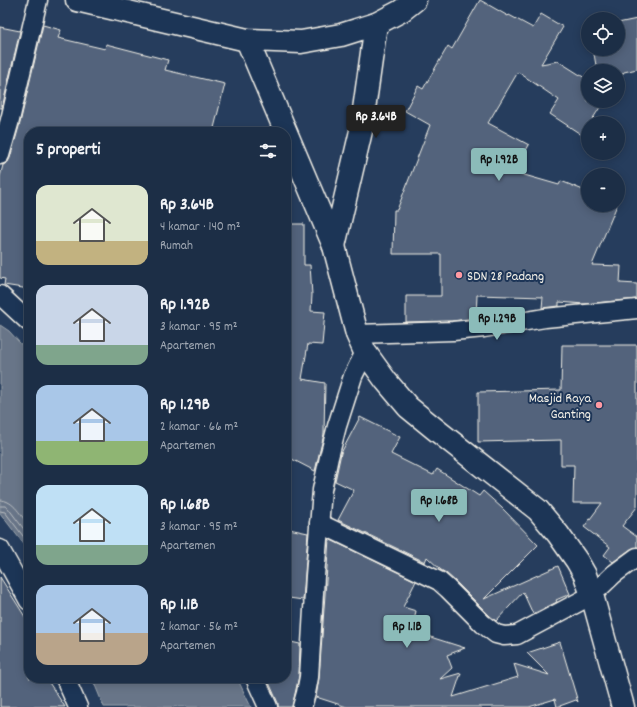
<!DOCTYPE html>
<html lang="id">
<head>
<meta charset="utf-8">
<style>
	:root { --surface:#1c2e46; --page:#25364d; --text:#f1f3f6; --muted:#a0a8b3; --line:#3a4a5f; --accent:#8bbbb9 }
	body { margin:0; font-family:Dekko,sans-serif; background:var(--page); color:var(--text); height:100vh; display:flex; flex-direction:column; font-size:15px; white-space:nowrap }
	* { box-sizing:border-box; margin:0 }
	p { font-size:13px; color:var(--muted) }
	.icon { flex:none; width:22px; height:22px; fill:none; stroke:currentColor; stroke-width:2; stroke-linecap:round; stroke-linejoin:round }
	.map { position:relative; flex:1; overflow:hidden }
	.details { position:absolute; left:24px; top:127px; width:267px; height:556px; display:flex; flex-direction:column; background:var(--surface); border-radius:16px; box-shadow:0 2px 10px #0003,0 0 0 1px var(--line) }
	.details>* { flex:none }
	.tools { position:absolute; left:581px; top:12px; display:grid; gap:8px }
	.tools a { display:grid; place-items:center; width:44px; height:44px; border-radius:50%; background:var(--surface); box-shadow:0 2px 10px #0003,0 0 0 1px var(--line); font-size:20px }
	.price { position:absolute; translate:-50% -34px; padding:0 9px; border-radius:4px; background:var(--accent); color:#111; font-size:13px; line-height:26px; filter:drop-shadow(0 1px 2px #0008) }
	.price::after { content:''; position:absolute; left:50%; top:24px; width:12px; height:9px; margin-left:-6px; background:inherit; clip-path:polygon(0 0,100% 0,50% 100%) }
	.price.current { background:#222; color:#fff }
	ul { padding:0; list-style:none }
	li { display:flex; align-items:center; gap:12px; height:100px; padding:0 12px }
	li span { display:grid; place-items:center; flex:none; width:112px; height:80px; border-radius:12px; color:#555 }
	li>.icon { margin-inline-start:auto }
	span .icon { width:48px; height:48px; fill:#fffc; stroke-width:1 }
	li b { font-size:17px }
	h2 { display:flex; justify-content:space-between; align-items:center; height:48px; padding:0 12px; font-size:17px }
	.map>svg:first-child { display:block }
	.water { fill:#677588; stroke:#9fa7ae }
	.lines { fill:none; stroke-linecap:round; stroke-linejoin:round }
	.shore { stroke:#bcbfc2; stroke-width:1 }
	.building { fill:#52647b; stroke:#f4f1e8 }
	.minor-casing { stroke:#f4f1e8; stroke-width:21 }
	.tertiary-casing { stroke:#f4f1e8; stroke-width:25 }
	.primary-casing { stroke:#f4f1e8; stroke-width:25 }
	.minor { stroke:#1d3557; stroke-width:18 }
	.tertiary { stroke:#1d3557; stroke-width:22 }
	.primary { stroke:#1d3557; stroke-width:22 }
	.poi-dot { fill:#ff9aa2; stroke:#1d3557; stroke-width:1.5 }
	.labels { text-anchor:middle; stroke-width:4; stroke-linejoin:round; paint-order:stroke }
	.poi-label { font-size:14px; fill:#f4f1e8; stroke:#1d3557; text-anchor:start }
</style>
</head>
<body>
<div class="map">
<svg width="637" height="707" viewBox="0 0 637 707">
	<rect width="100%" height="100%" fill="#263d5d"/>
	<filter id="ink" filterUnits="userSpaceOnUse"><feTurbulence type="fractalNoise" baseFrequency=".025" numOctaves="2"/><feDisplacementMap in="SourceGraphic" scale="8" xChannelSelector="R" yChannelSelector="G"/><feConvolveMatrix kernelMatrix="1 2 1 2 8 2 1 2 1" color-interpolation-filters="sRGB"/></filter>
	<g filter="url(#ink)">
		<g class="water">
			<polygon points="0,325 9,331 29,353 29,551 0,513"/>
			<polygon points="92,678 237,678 251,707 104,707"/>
		</g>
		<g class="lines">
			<g class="shore">
				<path d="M0,500c14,0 21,16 29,26"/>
				<polyline points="0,506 5,506 8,508 29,536"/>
				<polyline points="0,511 5,512 29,544"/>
			</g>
		</g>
		<g class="building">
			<polygon points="480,0 508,16 509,15 533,28 541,14 563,27 541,64 558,61 588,80 588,101 604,101 590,123 588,123 588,126 582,135 550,114 559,100 518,72 488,123 529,145 514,172 559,185 561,181 588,192 588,205 617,205 592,265 621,266 620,283 637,284 637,299 584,304 559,302 559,306 542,308 543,297 477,295 476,318 452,321 406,322 406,296 441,296 441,254 393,254 394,210 397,210 430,125 405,111 418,86 423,89 448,46 452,49"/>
			<polygon points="637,19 637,69 624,72 618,80 618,71 597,71 594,54 618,49 618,23"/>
			<polygon points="43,25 61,30 58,38 105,49 106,44 168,60 165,70 225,84 213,132 29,132 29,289 4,285 5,279 0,278 0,177 3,165 8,162 10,158 20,123"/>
			<polygon points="0,27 20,31 2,108 0,108"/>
			<polygon points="286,224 304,224 304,265 310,265 312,295 311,311 325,312 322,345 308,344 302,379 325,383 324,434 315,471 286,456"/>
			<polygon points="562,345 637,345 637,507 622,526 637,537 637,547 631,549 613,562 604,555 610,547 584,527 602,503 573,503 574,465 561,465 561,440 478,442 478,392 561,390"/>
			<polygon points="360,417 400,437 391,454 433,475 437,469 479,496 483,491 502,508 538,545 484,599 558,566 570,594 556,600 557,602 533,614 523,592 496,621 490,616 455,581 446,573 441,570 427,557 425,562 338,520 354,490 335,481 341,453"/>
			<polygon points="289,529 308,533 303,600 289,598 289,595 286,595 286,540"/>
			<polygon points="329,539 416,581 403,607 416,611 412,632 421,634 465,648 447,655 452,668 440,679 461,673 453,697 518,677 514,664 549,675 527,653 560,642 578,702 576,700 557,707 555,699 529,707 347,707 316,697 319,678"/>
			<polygon points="0,577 29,623 29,678 46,678 65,707 0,707"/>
			<polygon points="286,641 300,644 299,676 292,707 278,707 278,703 267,678 286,678"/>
		</g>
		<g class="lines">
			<defs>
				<g id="minor">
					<polyline points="0,155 10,120 38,0"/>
					<polyline points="0,295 29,322"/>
					<polyline points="357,334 453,331 484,328 545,318 637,309"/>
					<polyline points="319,523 439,581 448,589 483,624 496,634 504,636 517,635 592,595 614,574 637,557"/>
					<polyline points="0,549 29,601"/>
					<polyline points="65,678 78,707"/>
					<polyline points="255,678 268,707"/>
					<polyline points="302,707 306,693 309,677 315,576 322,490 329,457 337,426 353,376 365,352"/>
				</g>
				<g id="tertiary">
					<polyline points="247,40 334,246 357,334 365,352 386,381 408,407 435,429 538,510 558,534 577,561 585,575 592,595 623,707"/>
					<polyline points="334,246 361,131 376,24"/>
				</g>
				<polyline id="primary" points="77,0 247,40 301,42 341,35 376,24 401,11 415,0"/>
			</defs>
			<use href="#minor" class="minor-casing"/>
			<use href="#tertiary" class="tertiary-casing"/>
			<use href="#primary" class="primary-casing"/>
			<use href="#minor" class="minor"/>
			<use href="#tertiary" class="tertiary"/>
			<use href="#primary" class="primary"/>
		</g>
	</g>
	<g class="poi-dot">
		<circle cx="459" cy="275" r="4"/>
		<circle cx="599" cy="405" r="4"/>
	</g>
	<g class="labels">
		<g class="poi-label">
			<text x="467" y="280">SDN 28 Padang</text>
			<text x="591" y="402" text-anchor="end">Masjid Raya<tspan x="591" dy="16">Ganting</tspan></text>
		</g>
	</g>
</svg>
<div class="tools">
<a><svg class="icon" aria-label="locate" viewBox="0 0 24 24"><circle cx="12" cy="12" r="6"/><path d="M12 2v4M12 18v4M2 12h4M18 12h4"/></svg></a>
<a><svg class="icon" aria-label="layers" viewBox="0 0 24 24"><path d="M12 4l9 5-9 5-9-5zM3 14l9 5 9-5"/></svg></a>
<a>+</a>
<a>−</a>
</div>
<b class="price current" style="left:376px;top:139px">Rp 3.64B</b>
<b class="price" style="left:499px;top:182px">Rp 1.92B</b>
<b class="price" style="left:497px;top:341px">Rp 1.29B</b>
<b class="price" style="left:439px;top:523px">Rp 1.68B</b>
<b class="price" style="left:407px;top:649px">Rp 1.1B</b>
<section class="details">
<h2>5 properti<svg class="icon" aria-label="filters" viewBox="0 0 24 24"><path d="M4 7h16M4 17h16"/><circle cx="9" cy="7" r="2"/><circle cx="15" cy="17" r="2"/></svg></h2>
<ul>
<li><span style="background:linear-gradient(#dfe7d0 70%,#c2b280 0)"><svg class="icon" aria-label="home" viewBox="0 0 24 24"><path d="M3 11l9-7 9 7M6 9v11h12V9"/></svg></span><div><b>Rp 3.64B</b><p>4 kamar · 140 m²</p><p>Rumah</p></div></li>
<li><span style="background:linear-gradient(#c9d6e8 75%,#7fa58c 0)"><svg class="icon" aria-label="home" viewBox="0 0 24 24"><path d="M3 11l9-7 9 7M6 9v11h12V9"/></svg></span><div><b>Rp 1.92B</b><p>3 kamar · 95 m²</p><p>Apartemen</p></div></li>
<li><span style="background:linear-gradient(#a9c7e8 70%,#8fb573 0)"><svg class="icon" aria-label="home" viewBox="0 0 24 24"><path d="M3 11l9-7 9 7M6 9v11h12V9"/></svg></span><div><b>Rp 1.29B</b><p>2 kamar · 66 m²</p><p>Apartemen</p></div></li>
<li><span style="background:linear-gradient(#bfe0f5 75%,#7fa58c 0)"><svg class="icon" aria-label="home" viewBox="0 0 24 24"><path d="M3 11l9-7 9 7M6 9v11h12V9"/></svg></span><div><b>Rp 1.68B</b><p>3 kamar · 95 m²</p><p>Apartemen</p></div></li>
<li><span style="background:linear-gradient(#a9c7e8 60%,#b9a48a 0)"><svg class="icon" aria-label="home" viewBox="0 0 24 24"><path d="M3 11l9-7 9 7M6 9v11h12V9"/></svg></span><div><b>Rp 1.1B</b><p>2 kamar · 56 m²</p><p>Apartemen</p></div></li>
</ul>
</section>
</div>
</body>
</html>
